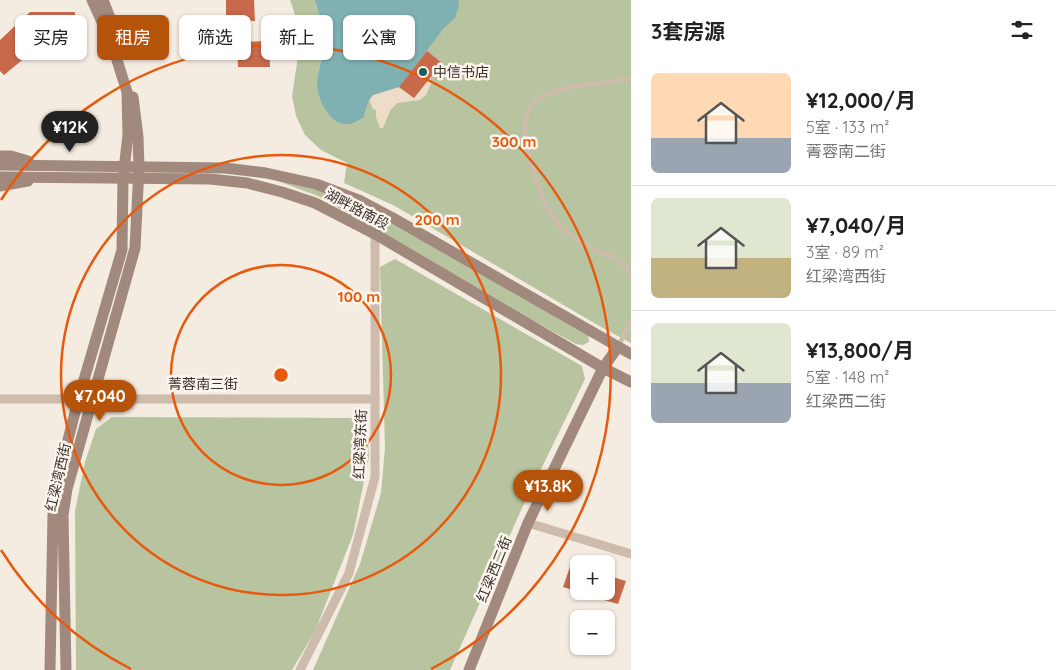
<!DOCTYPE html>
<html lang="zh">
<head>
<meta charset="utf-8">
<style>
	:root { --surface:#fff; --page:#f2f2f2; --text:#222; --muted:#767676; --line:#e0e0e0; --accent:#b45309 }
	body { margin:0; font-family:Quicksand,"Noto Sans SC",sans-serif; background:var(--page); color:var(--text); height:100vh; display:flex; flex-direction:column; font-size:19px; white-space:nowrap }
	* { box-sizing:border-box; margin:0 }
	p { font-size:16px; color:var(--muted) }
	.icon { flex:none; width:28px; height:28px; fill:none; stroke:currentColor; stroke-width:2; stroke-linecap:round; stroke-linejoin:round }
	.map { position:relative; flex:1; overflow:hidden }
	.details { display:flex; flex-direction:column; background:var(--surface); width:425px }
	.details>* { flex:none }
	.guide { position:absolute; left:15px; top:15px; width:475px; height:45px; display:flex; gap:10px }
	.fabs { position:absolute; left:570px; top:555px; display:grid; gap:10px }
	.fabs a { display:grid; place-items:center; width:45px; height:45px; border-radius:8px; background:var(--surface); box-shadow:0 1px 4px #0004; font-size:25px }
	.price { position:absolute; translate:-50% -42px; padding:0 11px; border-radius:18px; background:var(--accent); color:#fff; font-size:16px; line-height:32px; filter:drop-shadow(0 1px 2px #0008) }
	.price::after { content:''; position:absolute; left:50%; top:30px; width:15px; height:11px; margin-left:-8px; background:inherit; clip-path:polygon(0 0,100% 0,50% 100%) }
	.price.current { background:#222; color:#fff }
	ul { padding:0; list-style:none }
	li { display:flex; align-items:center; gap:15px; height:125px; padding:0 20px }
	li+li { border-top:1px solid var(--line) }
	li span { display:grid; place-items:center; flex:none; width:140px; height:100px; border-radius:8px; color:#555 }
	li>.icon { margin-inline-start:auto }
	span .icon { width:60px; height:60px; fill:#fffc; stroke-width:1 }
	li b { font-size:21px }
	h2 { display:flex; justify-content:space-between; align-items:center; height:60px; padding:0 20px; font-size:21px }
	.chip { padding:0 18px; border-radius:8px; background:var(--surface); box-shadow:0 1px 4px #0004; font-size:18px; line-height:45px }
	.chip.current { background:var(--accent); color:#fff }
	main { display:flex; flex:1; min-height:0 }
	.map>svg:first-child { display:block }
	.green { fill:#b8c4a0 }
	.plaza { fill:#ecdcc8 }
	.water { fill:#7fb0b2 }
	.building { fill:#c8694b }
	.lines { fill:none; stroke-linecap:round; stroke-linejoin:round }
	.lane { stroke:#cdbbac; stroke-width:4.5 }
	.street { stroke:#cdbbac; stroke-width:9 }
	.secondary { stroke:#a18a7d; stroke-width:11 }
	.ring { fill:none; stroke:#e8590c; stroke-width:2.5 }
	.poi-dot { fill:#1f5a5e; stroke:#fbf5ee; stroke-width:2 }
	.labels { text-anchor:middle; stroke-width:5; stroke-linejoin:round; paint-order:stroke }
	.poi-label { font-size:14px; fill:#3b302b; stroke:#fbf5ee; text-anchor:start }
	.street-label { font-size:14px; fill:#3b302b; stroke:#fbf5ee }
	.centre { fill:#e8590c; stroke:#fbf5ee; stroke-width:2.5 }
	.ring-label { font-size:15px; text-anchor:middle; font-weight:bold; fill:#e8590c; stroke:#fbf5ee; stroke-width:5; stroke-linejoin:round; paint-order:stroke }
</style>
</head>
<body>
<main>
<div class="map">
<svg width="631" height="670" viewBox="0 0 631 670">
	<rect width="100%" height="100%" fill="#f4ebe1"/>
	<g class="green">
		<polygon points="290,0 631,0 631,343 601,327 393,205 344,183 347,163 321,150 305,135 296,116 292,96 299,50 298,23"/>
		<polygon points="276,177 356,202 588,333 589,342 583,345 576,344 502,304 318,196 275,180"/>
		<polygon points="395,259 582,366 585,379 522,508 450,670 313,670 360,564 381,493 385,448 380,267"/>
		<polygon points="112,417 358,418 367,429 369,457 353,535 315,631 292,670 76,670 75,511 85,462 96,429"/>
	</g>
	<polygon class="plaza" points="431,76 431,84 426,95 420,100 397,103 390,111 383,128 380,128 376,117 376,110 373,109 369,100 373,95 399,87 414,98"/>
	<path class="water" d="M315,0h143l1,5 -4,13 -12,11 -44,58 -26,8 -4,5 -6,18c-4,2 -10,6 -15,6 -18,2 -30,-24 -31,-39 0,-12 6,-24 6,-35 1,-18 -2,-34 -8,-50z"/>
	<g class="building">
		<polygon points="226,0 254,0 255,21 226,21"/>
		<polygon points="30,12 75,12 75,44 43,43 4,75 0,71 0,40"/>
		<polygon points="269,41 270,67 238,67 237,42"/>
		<polygon points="427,51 442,63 414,98 399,87"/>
		<polygon points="571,564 579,567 579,592 563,587"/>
		<polygon points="606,575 626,581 618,604 580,593 581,591 606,591"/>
	</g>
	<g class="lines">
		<g class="lane">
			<path d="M631,79c-22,3 -76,7 -93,20 -21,16 -12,47 -6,68 7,21 14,45 30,61 10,9 23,17 35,23 15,6 25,9 34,23"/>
			<polyline points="618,347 631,321"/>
		</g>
		<g class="street">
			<polyline points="0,399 375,399"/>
			<polyline points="528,523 631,554"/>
			<polyline points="300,670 349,573 375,477 375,234"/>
		</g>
		<g class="secondary">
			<polyline points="103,0 118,38"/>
			<polyline points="0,156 11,156 28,161"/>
			<polyline points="0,165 225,168 266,173 316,184 361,201 393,218 631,354"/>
			<polyline points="0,177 210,179 247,183 282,192 315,203 375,234 603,368 631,382"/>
			<polyline points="0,186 28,181"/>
			<polyline points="50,670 53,514 55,490 79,397 122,250 123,178 128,135 127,92 112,44 92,0"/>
			<polyline points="66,670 63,515 67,489 135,248 139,168 138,137 133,97"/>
			<polyline points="469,670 528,523 603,368 618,347"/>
		</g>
	</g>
	<g class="ring">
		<circle cx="281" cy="375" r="110"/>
		<circle cx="281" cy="375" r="220"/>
		<path d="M131 669A330 330 0 0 1 1 550M1 200A330 330 0 1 1 431 669"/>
	</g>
	<circle class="poi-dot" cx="423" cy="72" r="5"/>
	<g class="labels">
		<g class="poi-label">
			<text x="433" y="77">中信书店</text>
		</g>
		<g class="street-label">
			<text transform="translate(357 209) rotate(28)" y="5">湖畔路南段</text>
			<text x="203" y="389">菁蓉南三街</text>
			<text transform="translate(360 444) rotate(-88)" y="5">红梁湾东街</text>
			<text transform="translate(58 477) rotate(-77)" y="5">红梁湾西街</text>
			<text transform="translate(494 569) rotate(-68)" y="5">红梁西二街</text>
		</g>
	</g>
	<circle cx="281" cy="375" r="8" class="centre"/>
	<g class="ring-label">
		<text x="514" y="147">300 m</text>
		<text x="437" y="225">200 m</text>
		<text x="359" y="302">100 m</text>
	</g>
</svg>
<div class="fabs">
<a>+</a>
<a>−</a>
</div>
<b class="price current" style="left:70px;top:153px">¥12K</b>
<b class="price" style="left:100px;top:422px">¥7,040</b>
<b class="price" style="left:548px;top:512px">¥13.8K</b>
<div class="guide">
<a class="chip">买房</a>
<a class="chip current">租房</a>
<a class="chip">筛选</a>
<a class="chip">新上</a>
<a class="chip">公寓</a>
</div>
</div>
<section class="details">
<h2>3套房源<svg class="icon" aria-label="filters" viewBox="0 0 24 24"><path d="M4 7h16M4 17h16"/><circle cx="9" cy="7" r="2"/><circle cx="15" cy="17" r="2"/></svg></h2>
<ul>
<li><span style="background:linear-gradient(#ffd9b3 65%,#9aa5b1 0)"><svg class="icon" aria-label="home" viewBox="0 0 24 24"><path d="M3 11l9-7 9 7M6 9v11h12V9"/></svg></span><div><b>¥12,000/月</b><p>5室 · 133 m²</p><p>菁蓉南二街</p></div></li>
<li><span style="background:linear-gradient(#dfe7d0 60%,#c2b280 0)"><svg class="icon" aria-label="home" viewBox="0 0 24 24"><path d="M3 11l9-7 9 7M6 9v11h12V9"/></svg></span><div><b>¥7,040/月</b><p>3室 · 89 m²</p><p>红梁湾西街</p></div></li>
<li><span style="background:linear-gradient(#dfe7d0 60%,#9aa5b1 0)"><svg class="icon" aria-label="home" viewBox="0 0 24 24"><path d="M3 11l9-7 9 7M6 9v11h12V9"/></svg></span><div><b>¥13,800/月</b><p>5室 · 148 m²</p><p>红梁西二街</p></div></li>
</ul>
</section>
</main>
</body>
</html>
